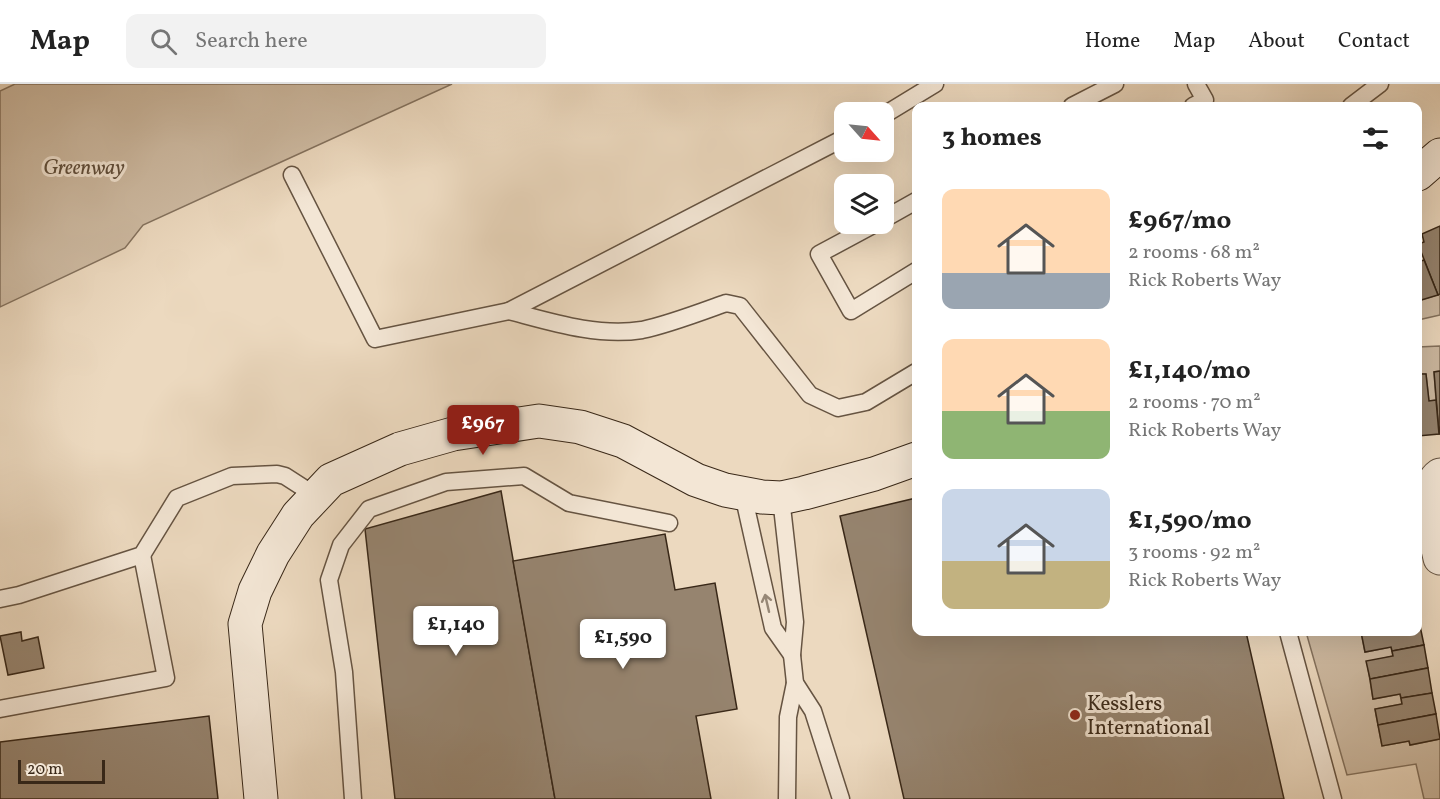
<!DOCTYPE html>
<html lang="en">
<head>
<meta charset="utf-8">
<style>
	:root { --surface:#fff; --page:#f2f2f2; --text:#222; --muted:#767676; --line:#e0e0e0; --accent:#8f2418 }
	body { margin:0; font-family:Vollkorn,serif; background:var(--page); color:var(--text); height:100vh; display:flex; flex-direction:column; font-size:22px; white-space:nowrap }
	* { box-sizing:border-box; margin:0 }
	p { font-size:20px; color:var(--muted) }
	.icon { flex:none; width:33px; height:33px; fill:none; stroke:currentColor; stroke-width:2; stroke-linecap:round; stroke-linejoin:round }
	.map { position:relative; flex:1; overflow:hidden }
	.drawer { position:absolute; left:912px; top:18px; width:510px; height:534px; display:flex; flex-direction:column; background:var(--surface); border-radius:12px; box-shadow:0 6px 24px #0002 }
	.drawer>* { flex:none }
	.needle { width:39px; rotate:117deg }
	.buttons { position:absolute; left:834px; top:18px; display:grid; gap:12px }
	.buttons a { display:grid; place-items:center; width:60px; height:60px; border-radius:12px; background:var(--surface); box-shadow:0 6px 24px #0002; font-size:30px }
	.scale { position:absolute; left:18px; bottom:15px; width:87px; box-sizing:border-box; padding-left:6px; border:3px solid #392818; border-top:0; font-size:16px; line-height:21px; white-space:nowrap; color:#392818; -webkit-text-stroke:4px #f3e6d5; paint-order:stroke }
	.price { position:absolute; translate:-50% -51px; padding:0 14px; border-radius:6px; background:#fff; color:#222; font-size:20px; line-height:39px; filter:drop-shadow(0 2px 3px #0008) }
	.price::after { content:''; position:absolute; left:50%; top:36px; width:18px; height:14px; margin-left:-9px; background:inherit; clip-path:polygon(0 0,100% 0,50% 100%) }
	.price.active { background:var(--accent); color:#fff }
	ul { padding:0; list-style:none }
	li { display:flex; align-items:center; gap:18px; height:150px; padding:0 30px }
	li span { display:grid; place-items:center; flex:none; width:168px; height:120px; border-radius:12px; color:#555 }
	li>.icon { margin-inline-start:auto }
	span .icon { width:72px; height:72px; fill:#fffc; stroke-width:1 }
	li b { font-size:26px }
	h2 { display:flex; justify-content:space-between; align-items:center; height:72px; padding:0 30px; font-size:26px }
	header { display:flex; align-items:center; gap:36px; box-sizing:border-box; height:84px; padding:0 30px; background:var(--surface); border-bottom:2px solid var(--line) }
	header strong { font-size:28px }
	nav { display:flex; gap:33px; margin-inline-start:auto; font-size:21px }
	.search { width:420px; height:54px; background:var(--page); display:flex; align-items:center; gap:15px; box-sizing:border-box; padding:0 21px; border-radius:12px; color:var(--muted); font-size:22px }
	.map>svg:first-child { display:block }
	.green { fill:#cebba3; stroke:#84725e; stroke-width:1.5 }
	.building { fill:#96846f; stroke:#392818; stroke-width:1.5 }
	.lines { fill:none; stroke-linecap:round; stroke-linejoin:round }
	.lane-casing { stroke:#665442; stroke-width:19 }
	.street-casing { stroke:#665442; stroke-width:35 }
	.secondary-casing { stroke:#392818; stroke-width:35 }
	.lane { stroke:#f3e6d5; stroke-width:16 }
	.street { stroke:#f3e6d5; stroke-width:33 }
	.secondary { stroke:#f3e6d5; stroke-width:33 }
	.oneway { stroke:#968776 }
	.poi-dot { fill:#8f2418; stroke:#f3e6d5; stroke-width:2 }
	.labels { text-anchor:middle; stroke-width:6; stroke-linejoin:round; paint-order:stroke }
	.park-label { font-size:21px; font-style:italic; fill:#5e4d3b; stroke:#f3e6d5 }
	.poi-label { font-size:21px; fill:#392818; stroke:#f3e6d5; text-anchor:start }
</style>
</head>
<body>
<header>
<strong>Map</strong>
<div class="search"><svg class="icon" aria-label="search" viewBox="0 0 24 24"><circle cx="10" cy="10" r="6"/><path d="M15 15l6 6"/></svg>Search here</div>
<nav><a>Home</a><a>Map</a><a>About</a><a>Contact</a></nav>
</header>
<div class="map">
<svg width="1440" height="715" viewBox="0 0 1440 715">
	<rect width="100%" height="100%" fill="#ecd9bf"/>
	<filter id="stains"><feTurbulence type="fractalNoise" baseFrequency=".00333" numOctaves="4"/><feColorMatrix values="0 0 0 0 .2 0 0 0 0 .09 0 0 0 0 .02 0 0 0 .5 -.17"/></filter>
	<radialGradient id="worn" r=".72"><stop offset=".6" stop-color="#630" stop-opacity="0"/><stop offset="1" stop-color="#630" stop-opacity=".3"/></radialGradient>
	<g class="green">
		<polygon points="15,0 452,0 143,141 125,164 0,223 0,7"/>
		<polygon points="1440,210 1440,231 1418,236 1418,217"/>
		<polygon points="1440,262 1440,287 1434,288 1436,316 1429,317 1426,290 1418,290 1418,263"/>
		<polygon points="1306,548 1361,548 1365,568 1391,563 1393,572 1367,578 1373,615 1400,610 1402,620 1375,625 1382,662 1409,657 1410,661 1440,655 1440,715 1424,715 1416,680 1347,691"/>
	</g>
	<g class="building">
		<polygon points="1440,142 1440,210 1438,211 1418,160 1424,158 1422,150"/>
		<polygon points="1424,176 1438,211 1418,217 1418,178"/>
		<polygon points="1440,287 1440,350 1439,350 1434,288"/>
		<polygon points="1418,290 1426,290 1429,317 1436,316 1439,350 1418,352"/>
		<polygon points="501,407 555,715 395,715 365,445"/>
		<polygon points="916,414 916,548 1246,548 1284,715 904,715 840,432"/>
		<polygon points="665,450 675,506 715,499 737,625 696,632 711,715 555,715 513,477"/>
		<polygon points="1419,537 1424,561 1392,567 1391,563 1365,568 1361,548 1418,548"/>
		<polygon points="21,548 22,557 38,553 44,584 8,591 0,552"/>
		<polygon points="1424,561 1428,584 1370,595 1366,577 1393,572 1392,567"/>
		<polygon points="1428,584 1432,609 1401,614 1400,610 1373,615 1370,595"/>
		<polygon points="1432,609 1436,630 1378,641 1375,625 1402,620 1401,614"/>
		<polygon points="1436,630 1440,655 1410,661 1409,657 1382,662 1378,641"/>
		<polygon points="209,632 218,715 0,715 0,658"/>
	</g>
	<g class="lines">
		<defs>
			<g id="lane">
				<polyline points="1072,22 1115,0"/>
				<polyline points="1193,22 1205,16 1196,0"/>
				<polyline points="1351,22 1380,0"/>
				<polyline points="884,31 935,0"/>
				<polyline points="292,91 375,255 509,227 844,54"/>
				<polyline points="884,135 916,117"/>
				<polyline points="875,140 819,170 851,227 916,187"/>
				<path d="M509,227c42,11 88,26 133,19 25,-5 59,-18 84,-27l14,3 70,89 28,13 28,-6 50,-30"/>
				<polyline points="743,410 773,544 792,571"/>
				<polyline points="781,414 795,538 792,571 795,599 813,627 841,715"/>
				<polyline points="0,515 19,511 142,471 177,414 232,392 277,390 285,392 316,412"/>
				<polyline points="1288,548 1333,715"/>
				<polyline points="0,625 166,594 142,471"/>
				<polyline points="353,715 344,588 329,496 341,461 369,425 446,398 524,392 569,419 669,439"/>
				<polyline points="787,715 788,633 795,599"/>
			</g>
			<path id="street" d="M1440,391c-20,14 -4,63 0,83"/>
			<g id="secondary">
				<polyline points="1418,90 1440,71"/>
				<polyline points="261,715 245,540 255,507 273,470 298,431 331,396 400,365 453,350 539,337 580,343 623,357 696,396 725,406 762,413 781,414 804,409 874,390 916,375"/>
			</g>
		</defs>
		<use href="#lane" class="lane-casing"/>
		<use href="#street" class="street-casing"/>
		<use href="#secondary" class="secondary-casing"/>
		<use href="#lane" class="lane"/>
		<use href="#street" class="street"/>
		<use href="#secondary" class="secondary"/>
	</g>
	<defs><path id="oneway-shaft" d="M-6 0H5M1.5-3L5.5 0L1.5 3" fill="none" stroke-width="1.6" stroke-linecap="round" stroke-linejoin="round" transform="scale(1.5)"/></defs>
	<use class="oneway" href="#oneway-shaft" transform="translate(767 519) rotate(-103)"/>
	<circle class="poi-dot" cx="1075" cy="631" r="6"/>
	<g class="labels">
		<g class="park-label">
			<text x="84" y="90">Greenway</text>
		</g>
		<g class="poi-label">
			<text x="1087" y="626">Kesslers<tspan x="1087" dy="24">International</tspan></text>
		</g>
	</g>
	<rect width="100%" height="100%" filter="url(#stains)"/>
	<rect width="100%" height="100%" fill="url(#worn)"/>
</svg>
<div class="buttons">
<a><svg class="needle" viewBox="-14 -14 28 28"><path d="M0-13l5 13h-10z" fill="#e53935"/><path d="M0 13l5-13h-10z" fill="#767676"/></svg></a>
<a><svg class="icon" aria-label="layers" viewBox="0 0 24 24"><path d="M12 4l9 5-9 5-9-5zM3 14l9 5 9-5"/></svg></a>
</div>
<div class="scale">20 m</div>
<b class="price active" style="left:483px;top:372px">£967</b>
<b class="price" style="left:456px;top:573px">£1,140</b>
<b class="price" style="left:623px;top:586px">£1,590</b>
<section class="drawer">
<h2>3 homes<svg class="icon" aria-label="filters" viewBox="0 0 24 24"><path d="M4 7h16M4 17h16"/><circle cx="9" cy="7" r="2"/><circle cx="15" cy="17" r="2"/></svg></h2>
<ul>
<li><span style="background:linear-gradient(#ffd9b3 70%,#9aa5b1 0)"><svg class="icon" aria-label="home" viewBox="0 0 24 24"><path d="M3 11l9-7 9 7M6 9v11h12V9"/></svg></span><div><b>£967/mo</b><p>2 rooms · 68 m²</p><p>Rick Roberts Way</p></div></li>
<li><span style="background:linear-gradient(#ffd9b3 60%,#8fb573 0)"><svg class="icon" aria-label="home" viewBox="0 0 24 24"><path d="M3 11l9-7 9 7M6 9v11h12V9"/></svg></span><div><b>£1,140/mo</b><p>2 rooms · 70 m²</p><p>Rick Roberts Way</p></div></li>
<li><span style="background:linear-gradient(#c9d6e8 60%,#c2b280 0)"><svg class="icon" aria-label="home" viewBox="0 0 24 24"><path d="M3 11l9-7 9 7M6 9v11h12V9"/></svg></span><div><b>£1,590/mo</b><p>3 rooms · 92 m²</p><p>Rick Roberts Way</p></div></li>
</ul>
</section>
</div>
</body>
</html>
